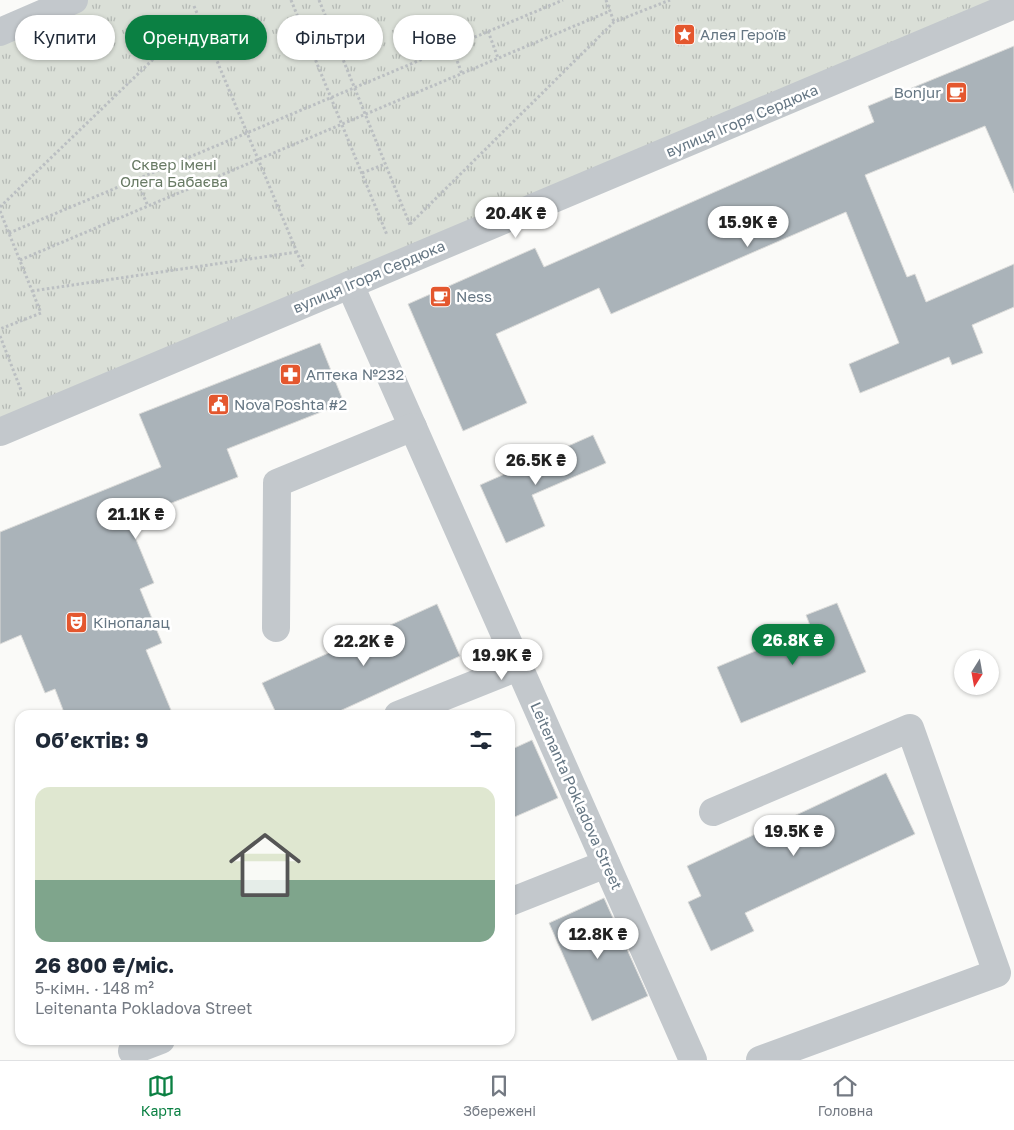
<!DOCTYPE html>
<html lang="uk">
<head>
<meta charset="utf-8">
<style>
	:root { --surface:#fff; --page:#f6f6f7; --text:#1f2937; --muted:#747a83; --line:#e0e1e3; --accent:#0b8043 }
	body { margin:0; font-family:"Golos Text",sans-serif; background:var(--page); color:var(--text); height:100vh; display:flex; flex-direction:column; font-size:19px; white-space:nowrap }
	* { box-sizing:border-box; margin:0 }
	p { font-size:16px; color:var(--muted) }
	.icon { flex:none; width:28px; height:28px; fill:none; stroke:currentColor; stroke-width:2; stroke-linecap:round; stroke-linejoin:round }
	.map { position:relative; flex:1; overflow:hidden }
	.sheet { position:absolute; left:15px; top:710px; width:500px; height:335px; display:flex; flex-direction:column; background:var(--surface); border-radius:15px; box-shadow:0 1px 4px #0004 }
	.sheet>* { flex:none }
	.hud { position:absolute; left:15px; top:15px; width:500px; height:45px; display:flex; gap:10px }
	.needle { width:32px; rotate:191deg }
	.fabs { position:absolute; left:954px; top:650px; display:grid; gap:10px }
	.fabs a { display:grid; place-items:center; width:45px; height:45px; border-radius:50%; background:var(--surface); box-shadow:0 1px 4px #0004; font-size:25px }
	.price { position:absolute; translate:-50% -42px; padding:0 11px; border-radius:18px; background:#fff; color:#222; font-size:16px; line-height:32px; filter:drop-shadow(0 1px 2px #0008) }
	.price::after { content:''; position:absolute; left:50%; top:30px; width:15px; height:11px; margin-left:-8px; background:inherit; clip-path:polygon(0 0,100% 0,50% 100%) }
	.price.selected { background:var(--accent); color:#fff }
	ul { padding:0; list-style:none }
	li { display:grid; align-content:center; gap:10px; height:265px; padding:0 20px }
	li span { display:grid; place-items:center; height:155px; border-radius:15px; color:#555 }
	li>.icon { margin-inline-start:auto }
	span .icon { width:90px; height:90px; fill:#fffc; stroke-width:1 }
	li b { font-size:21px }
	h2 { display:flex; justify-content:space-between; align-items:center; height:60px; padding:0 20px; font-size:21px }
	.chip { padding:0 18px; border-radius:22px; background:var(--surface); box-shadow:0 1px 4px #0004; font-size:18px; line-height:45px }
	.chip.selected { background:var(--accent); color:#fff }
	.dock { display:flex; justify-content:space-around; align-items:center; height:70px; border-top:1px solid var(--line); background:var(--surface); font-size:14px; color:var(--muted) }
	.dock a { display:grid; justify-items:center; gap:2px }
	.dock .selected { color:var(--accent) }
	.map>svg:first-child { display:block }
	.park { fill:url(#park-tufts) }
	.building { fill:#aab3b9; stroke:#dcdcda }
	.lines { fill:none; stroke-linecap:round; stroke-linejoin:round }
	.path { stroke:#bbbfc2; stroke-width:3; stroke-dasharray:2.5 2.5; stroke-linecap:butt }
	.minor { stroke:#c3c8cc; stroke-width:28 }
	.labels { text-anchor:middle; stroke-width:5; stroke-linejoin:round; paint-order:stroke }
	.poi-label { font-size:15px; fill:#657683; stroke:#fff; text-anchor:start }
	.street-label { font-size:15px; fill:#657683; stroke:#fff }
	.park-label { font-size:15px; fill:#687a64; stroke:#fff }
</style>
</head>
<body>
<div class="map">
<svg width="1014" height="1060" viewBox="0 0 1014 1060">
	<defs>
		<pattern id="park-tufts" width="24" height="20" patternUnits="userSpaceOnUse" patternTransform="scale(1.25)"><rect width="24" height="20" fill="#dadfd7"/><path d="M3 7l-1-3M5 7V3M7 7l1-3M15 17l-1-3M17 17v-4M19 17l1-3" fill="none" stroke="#b4b9b4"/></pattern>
	</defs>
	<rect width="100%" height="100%" fill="#fafaf8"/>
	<polygon class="park" points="85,0 1014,0 0,435 0,36"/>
	<g class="building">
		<polygon points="1014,46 1014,193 985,126 865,175 907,277 915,274 926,302 1014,264 1014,307 972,325 983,353 952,365 949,357 860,393 849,364 899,343 846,212 611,314 599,288 496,334 527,403 463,431 408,304 535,248 544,267 874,122 868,106"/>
		<polygon points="320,343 344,403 227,449 238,477 128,520 154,583 140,589 162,643 146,650 173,715 65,715 55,689 45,693 21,635 0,644 0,532 161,467 139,414"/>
		<polygon points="593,435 606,463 532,495 545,526 506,543 480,485"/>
		<polygon points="837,603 866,672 741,723 717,667 811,628 806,615"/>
		<polygon points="437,604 460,656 331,715 277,715 262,683"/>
		<polygon points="532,740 558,798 510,819 510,750"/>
		<polygon points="886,773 915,834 745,913 754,931 711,951 688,902 701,896 687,866"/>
		<polygon points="604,898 648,996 592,1021 549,923"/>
	</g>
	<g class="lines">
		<g class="path">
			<polyline points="291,0 387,235"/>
			<polyline points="319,0 410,225"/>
			<polyline points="606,0 614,22"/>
			<polyline points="194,6 304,269"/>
			<polyline points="303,30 328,20"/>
			<polyline points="488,31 498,58"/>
			<polyline points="452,47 462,74"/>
			<polyline points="362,173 385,164"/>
			<polyline points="136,179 148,206"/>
			<polyline points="0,207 198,16"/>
			<polyline points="0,211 41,313 0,329"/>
			<polyline points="410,224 614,22 670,0"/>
			<polyline points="9,233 563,0"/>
			<polyline points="20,260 610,11"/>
			<polyline points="32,291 297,252"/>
			<polyline points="0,336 21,390"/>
		</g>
		<g class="minor">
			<polyline points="0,32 74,0"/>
			<polyline points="350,285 693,1060"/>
			<polyline points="0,432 1014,5"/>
			<polyline points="276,628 277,483 413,427"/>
			<polyline points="398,715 518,667"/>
			<polyline points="713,812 910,728 997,973 760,1060"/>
			<polyline points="510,902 606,864"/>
			<polyline points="132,1051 161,1040"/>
		</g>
	</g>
	<defs>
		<symbol id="sight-square" viewBox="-11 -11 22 22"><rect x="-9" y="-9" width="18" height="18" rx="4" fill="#e4572e" stroke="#fff"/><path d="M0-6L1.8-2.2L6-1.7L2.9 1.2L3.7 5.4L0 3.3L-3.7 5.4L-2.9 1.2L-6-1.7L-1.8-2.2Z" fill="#fff"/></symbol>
		<symbol id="cafe-square" viewBox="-11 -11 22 22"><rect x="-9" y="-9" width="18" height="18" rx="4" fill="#e4572e" stroke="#fff"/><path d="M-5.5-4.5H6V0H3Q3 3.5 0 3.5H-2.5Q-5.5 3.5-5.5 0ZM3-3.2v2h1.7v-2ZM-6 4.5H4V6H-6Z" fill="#fff"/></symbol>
		<symbol id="pharmacy-square" viewBox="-11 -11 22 22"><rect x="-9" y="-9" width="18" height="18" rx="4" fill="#e4572e" stroke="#fff"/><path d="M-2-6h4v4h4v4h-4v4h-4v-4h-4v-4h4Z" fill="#fff"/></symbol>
		<symbol id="civic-square" viewBox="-11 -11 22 22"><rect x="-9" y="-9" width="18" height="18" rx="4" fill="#e4572e" stroke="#fff"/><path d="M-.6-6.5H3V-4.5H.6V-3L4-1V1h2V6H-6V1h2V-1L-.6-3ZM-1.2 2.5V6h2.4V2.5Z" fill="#fff"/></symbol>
		<symbol id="theatre-square" viewBox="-11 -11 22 22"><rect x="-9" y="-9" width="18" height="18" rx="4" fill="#e4572e" stroke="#fff"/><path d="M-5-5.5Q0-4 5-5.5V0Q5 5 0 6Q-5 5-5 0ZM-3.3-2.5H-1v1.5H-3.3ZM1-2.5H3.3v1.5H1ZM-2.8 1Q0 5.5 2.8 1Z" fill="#fff"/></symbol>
	</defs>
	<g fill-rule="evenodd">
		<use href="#sight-square" x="672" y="22" width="25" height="25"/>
		<use href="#cafe-square" x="944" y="80" width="25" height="25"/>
		<use href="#cafe-square" x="428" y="284" width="25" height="25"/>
		<use href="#pharmacy-square" x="278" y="362" width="25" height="25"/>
		<use href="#civic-square" x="206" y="392" width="25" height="25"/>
		<use href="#theatre-square" x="64" y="610" width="25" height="25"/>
	</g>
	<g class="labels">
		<g class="poi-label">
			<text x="700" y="40">Алея Героїв</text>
			<text x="941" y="98" text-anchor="end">Bonjur</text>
			<text x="456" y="302">Ness</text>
			<text x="306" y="380">Аптека №232</text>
			<text x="234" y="410">Nova Poshta #2</text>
			<text x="93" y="628">Кінопалац</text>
		</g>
		<g class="street-label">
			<text transform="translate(742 121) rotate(-23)" y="5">вулиця Ігоря Сердюка</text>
			<text transform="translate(369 277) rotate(-23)" y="5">вулиця Ігоря Сердюка</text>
			<text transform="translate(576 796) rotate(66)" y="5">Leitenanta Pokladova Street</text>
		</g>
		<g class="park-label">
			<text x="174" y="170">Сквер імені<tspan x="174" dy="17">Олега Бабаєва</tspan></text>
		</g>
	</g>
</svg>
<div class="fabs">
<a><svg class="needle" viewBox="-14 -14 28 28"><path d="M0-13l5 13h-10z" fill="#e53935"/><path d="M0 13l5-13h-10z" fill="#747a83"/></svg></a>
</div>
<b class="price" style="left:516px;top:239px">20.4K ₴</b>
<b class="price" style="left:748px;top:248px">15.9K ₴</b>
<b class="price" style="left:536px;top:486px">26.5K ₴</b>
<b class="price" style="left:136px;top:540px">21.1K ₴</b>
<b class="price selected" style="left:793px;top:666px">26.8K ₴</b>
<b class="price" style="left:364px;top:667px">22.2K ₴</b>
<b class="price" style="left:502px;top:681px">19.9K ₴</b>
<b class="price" style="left:794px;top:857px">19.5K ₴</b>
<b class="price" style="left:598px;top:960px">12.8K ₴</b>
<div class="hud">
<a class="chip">Купити</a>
<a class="chip selected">Орендувати</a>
<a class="chip">Фільтри</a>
<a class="chip">Нове</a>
</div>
<section class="sheet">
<h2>Об’єктів: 9<svg class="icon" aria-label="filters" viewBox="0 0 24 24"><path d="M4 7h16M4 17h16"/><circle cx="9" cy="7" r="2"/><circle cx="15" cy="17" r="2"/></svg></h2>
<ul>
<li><span style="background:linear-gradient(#dfe7d0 60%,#7fa58c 0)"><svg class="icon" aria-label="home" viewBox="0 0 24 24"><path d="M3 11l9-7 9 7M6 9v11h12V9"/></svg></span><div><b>26 800 ₴/міс.</b><p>5-кімн. · 148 m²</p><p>Leitenanta Pokladova Street</p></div></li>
</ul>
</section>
</div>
<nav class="dock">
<a class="selected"><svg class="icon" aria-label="map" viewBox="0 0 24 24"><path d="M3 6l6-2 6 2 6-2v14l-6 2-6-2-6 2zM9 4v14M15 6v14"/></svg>Карта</a>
<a><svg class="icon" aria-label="saved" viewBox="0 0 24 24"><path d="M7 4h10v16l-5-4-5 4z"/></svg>Збережені</a>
<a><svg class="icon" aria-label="home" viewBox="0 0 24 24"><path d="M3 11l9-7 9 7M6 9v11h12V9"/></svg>Головна</a>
</nav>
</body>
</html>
